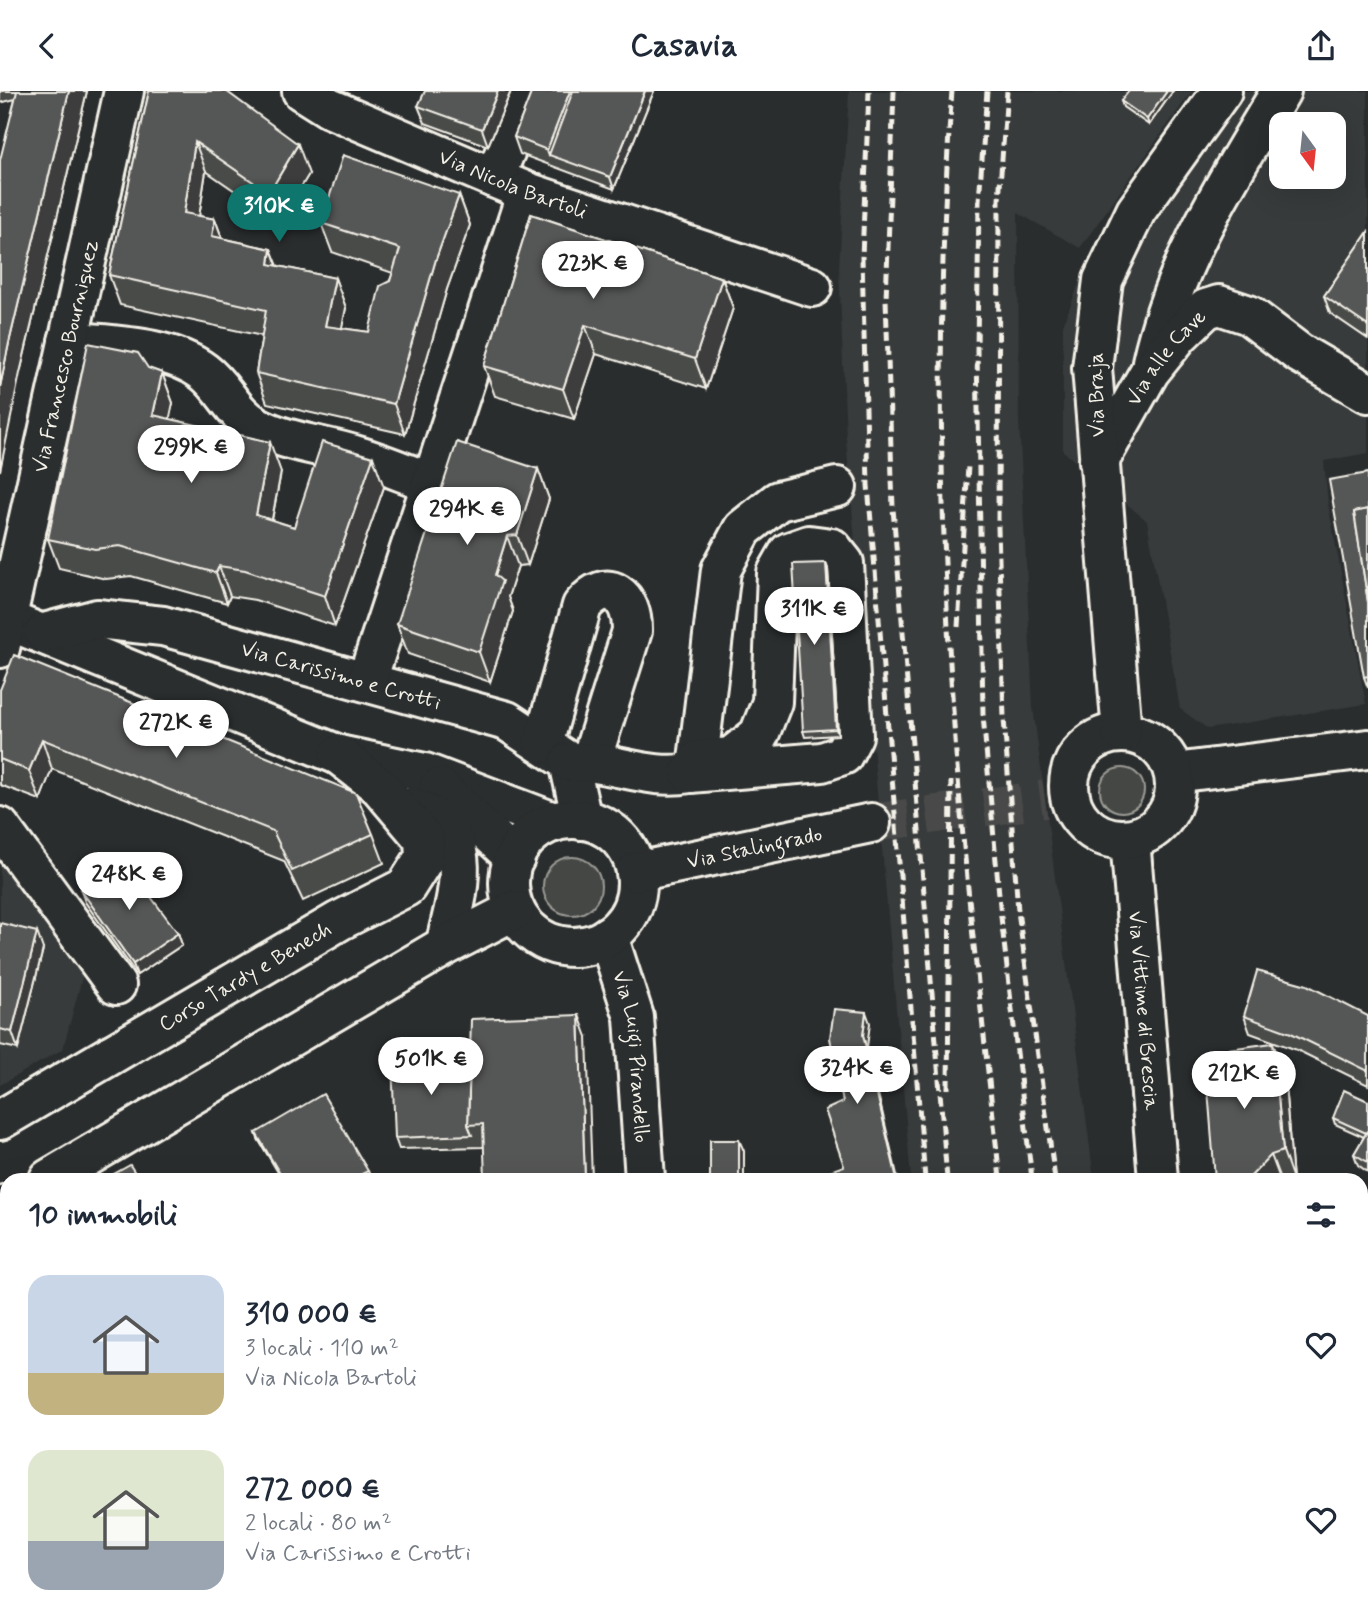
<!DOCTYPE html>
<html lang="it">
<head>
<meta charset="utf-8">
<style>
	:root { --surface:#fff; --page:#f2f2f3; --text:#1f2937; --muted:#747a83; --accent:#0f766e }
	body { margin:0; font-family:Mynerve,sans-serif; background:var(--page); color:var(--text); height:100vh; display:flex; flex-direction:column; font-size:26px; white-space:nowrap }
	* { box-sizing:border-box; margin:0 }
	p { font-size:23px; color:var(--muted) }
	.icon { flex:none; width:38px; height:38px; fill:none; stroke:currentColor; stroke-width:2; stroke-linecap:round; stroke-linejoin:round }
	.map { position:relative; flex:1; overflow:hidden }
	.details { position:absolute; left:0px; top:1082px; width:1368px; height:450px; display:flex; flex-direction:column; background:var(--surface); border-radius:21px 21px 0 0; box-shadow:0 7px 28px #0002 }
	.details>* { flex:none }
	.needle { width:46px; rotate:165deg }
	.buttons { position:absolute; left:1269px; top:21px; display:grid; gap:14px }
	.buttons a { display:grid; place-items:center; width:77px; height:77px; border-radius:14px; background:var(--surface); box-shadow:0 7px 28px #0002; font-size:35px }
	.price { position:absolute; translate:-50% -60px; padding:0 16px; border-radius:24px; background:#fff; color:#222; font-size:23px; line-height:46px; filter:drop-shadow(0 2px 4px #0008) }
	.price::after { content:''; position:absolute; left:50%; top:42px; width:21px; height:16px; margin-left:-10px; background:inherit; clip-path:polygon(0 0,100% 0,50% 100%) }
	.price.selected { background:var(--accent); color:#fff }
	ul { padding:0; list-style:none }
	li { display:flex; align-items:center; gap:21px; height:175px; padding:0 28px }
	li span { display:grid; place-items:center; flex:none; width:196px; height:140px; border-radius:21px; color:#555 }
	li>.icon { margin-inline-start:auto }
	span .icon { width:84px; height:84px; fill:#fffc; stroke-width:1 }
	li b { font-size:30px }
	h2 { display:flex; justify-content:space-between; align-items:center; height:84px; padding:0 28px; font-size:30px }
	header { display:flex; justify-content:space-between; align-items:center; height:91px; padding:0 28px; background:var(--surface); font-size:32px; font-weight:800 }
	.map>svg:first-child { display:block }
	.built { fill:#373a3a; fill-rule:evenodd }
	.green { fill:#444645; stroke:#9c9c96; stroke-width:2 }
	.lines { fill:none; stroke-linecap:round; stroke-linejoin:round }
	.major-tunnel { stroke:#484a4a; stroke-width:38; stroke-dasharray:38 19; stroke-linecap:butt }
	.minor-casing { stroke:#f4f1e8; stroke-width:44 }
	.major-casing { stroke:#f4f1e8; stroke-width:44 }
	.minor { stroke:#2a2d2e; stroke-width:38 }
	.major { stroke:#2a2d2e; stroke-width:38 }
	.rail { stroke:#f4f1e8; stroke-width:5; stroke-dasharray:10 5; stroke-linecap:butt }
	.wall { fill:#494b4a; stroke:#f4f1e8; stroke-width:2 }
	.shaded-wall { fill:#3c3d3c; stroke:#f4f1e8; stroke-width:2 }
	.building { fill:#555756; stroke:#f4f1e8; stroke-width:2 }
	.labels { text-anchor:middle; stroke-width:6; stroke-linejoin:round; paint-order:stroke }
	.street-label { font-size:21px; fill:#f4f1e8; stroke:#2a2d2e }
</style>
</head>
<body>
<header><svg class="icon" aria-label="back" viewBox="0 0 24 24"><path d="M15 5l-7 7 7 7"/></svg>Casavia<svg class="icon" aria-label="share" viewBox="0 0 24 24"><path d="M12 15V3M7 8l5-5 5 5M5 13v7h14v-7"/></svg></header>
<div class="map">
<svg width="1368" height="1530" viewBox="0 0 1368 1530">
	<rect width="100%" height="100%" fill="#2a2d2e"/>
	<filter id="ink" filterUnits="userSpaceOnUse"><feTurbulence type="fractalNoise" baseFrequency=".0143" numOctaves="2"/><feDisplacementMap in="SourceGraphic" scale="14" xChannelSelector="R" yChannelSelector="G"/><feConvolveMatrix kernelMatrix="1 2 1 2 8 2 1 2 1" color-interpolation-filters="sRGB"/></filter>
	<g filter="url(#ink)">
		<g class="built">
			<polygon points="849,0 1192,0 1080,157 1018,122 1019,328 1033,616 1094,1088 911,1088 846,348 839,177"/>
			<path d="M1205,0h163v362l-44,8 4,43 38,200 -158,25 -28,-20 -33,-188 -84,-70v-126l27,-70zM1281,33h53v53h-53z"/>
			<polygon points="0,766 85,876 63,958 0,994"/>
			<polygon points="928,1524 1170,1524 1171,1530 924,1530"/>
		</g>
		<g class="green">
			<circle cx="1122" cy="699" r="22"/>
			<circle cx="572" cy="795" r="29"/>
			<polygon points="1368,1276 1368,1415 1362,1404 1362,1285"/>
			<rect x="716" y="1524" width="102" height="6"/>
		</g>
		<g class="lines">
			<polyline class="major-tunnel" points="871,732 1045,708"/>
			<defs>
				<g id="minor">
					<path id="s1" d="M302,0l27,17 198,84 285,95"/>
					<polyline points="494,87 531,0"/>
					<path d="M68,250c42,5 101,4 136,31 20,15 29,41 52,54 29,16 66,19 98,29 25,7 50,18 76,27"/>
					<path d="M1152,271c22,-100 77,-184 129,-271"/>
					<path id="s2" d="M1099,370l51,-90 29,-36 27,-26 13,-4 30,10 50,38 69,40"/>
					<polyline points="0,526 339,664 425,682 554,731"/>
					<path id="s3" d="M44,542l53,-14 66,7 344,95 62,41 13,58"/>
					<path id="s4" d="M0,557l124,-557"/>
					<polyline points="367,589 527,101"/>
					<path d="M543,653l39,-138c26,-32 51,-9 50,25l-41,130"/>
					<path d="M569,671c44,-2 79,19 121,11l8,-13 23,-190 22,-41 35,-28 59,-14"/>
					<polyline points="690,682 822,671 843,664 853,645 844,472 832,457 809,454 789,461 777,482 772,611 759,644 731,666 698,669"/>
					<polyline points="1174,682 1368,658"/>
					<polyline points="439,696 515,767"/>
					<path d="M411,716c69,21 47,86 34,139"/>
					<polyline points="0,736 116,894"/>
					<path id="s5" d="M1130,748l28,340"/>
					<path id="s6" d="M608,845l26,81 11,162"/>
					<path id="s7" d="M0,1029l339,-199 67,-34 19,-30 -1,-18 -45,-53 -40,-31"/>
					<polyline points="0,1240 7,1252"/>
					<polyline points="1362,1248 1368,1242"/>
					<polyline points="1362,1470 1368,1482"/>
					<polyline points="144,1524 146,1530"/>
					<polyline points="381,1524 383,1530"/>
					<polyline points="673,1524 673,1530"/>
					<polyline points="1216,1524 1217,1530"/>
					<polyline points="885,1530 886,1524"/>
				</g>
				<g id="major">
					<circle cx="1122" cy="695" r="53"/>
					<polyline points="1122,642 1092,277 1103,189 1136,120 1222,0"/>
					<circle cx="573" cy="792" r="64"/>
					<path id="s8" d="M636,781l235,-49"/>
					<polyline points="49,1088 445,855 515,819"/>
					<polyline points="0,1117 7,1113"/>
				</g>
			</defs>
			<use href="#minor" class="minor-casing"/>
			<use href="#major" class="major-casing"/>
			<use href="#minor" class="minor"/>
			<use href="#major" class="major"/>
			<g class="rail">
				<polyline points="869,0 862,166 868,394 925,1088"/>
				<polyline points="894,0 886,208 893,417 947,1088"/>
				<path d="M952,0c-16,206 -13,413 1,619 10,157 30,313 47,469"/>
				<polyline points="987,0 979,110 977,259 983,624 1001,826 1032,1088"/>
				<polyline points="1007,0 999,109 998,437 1004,627 1018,820 1055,1088"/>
				<polyline points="958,536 968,375"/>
				<polyline points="948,998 951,690"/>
				<polyline points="959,1524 960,1530"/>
				<polyline points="985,1524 986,1530"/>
				<polyline points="1009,1524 1011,1530"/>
				<polyline points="1036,1524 1036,1530"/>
				<polyline points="1083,1524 1083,1530"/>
				<polyline points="1104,1524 1104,1530"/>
			</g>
		</g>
		<g class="wall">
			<polygon points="0,0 87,0 20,282 15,8 0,12"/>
			<polygon points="149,0 309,83 280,131 206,80 199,125 215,128 222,147 271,158 278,175 335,187 346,217 341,237 369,241 393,182 332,161 321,132 459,104 470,134 447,198 405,343 267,312 256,282 262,245 120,214 109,184"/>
			<polygon points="511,0 488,55 425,32 418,15"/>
			<polygon points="532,0 654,0 614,98 520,63 514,46"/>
			<polygon points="1129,0 1173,0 1149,34 1123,16 1121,10"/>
			<polygon points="531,123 722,187 733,217 706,298 596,263 574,328 495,305 484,275"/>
			<polygon points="1368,141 1368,248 1330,222 1324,205"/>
			<polygon points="148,277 162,282 173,312 169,328 281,381 272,429 294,436 384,396 335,535 255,509 230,505 227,512 131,485 106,488 59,477 48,448"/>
			<polygon points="538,378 549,408 528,474 518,475 508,506 513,520 490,591 408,563 397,533"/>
			<polygon points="1368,382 1368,597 1364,586"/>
			<polygon points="826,472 828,478 838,644 805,646 803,640"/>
			<polygon points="0,599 373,743 384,772 303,810 284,770 52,678 40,709 0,694"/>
			<polygon points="81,799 178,842 182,854 137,884 85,811"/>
			<polygon points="0,832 43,858 18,958 0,954"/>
			<polygon points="1244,925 1368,925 1368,994 1297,959 1250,942"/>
			<polygon points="587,946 483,1056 399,1058 395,1047 470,967"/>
			<polygon points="1284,982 1293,1088 1215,1088"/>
			<polygon points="1368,1010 1368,1081 1358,1074 1354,1063 1364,1046 1335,1033 1333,1027"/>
			<polygon points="256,1042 368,1080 370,1085 365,1088 282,1088 258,1048"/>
			<polygon points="7,1145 7,1208 0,1197 0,1149"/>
			<polygon points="0,1283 7,1295 7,1391 0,1395"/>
		</g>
		<g class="shaded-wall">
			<polygon points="69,0 87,0 20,282 0,380 0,296 9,252"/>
			<polygon points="498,0 511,0 488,55 482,38"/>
			<polygon points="570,0 583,0 549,64 547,59"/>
			<polygon points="645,0 654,0 614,98 610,86"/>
			<polygon points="1167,0 1173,0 1149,34 1147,28"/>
			<polygon points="195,51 206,80 195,152 184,122"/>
			<polygon points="298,53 309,83 280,131 269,102"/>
			<polygon points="459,104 470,134 447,198 405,343 394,313 436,168"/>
			<polygon points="215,128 226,158 212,145"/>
			<polygon points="271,158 282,188 269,173"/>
			<polygon points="335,187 346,217 336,265 325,235"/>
			<polygon points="722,187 733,217 706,298 695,268"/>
			<polygon points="585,234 596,263 574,328 563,298"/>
			<polygon points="162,282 173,312 164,354 153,324"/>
			<polygon points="270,351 281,381 267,454 256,424"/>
			<polygon points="373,366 384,396 335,535 325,505"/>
			<polygon points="538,378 549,408 528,474 517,444"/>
			<polygon points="507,445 518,475 508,506 513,520 490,591 479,561 495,484"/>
			<polygon points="826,472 828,478 838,644 836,638"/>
			<polygon points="219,475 230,505 227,512 216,482"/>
			<polygon points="42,648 52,678 40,709 29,680"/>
			<polygon points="37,841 43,858 18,958 12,941"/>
			<polygon points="178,842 182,854 137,884 133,873"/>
			<polygon points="866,921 870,932 867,956 898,1088 897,1088 863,944"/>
			<polygon points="579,924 587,946 592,1088 585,1088"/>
			<polygon points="1273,952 1284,982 1293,1088 1283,1060"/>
			<polygon points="739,1049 744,1060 744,1088 739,1088"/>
			<polygon points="1271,1064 1280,1088 1251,1088 1250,1086"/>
			<polygon points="1368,1146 1368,1187 1362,1193 1362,1153"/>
			<polygon points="936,1524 938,1524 941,1530 936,1530"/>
		</g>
		<g class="building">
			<polygon points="17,0 69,0 9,252 0,296 0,69"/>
			<polygon points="149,0 226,0 298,53 269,102 195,51 184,122 215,128 212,145 271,158 269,173 335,187 325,235 369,241 380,195 390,190 400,158 321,132 343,64 459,104 436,168 394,313 256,282 266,219 109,184"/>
			<polygon points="425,0 498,0 482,38 418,15"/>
			<polygon points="532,0 570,0 547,59 514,46"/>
			<polygon points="573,0 645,0 610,86 549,64"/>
			<polygon points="1129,0 1167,0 1147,28 1121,10"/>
			<polygon points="531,123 722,187 695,268 585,234 563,298 484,275"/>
			<polygon points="1368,141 1368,235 1324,205"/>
			<polygon points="88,252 138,262 148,277 162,282 153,324 270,351 256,424 294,436 322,351 373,366 325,505 245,479 219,475 216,482 120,455 95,458 48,448"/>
			<polygon points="457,351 538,378 517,444 507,445 495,484 502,490 479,561 397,533"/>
			<polygon points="1368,382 1368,418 1354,421 1368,511 1368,585 1364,586 1329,389"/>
			<polygon points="1368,418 1368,511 1354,421"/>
			<polygon points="826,472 836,638 803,640 793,473"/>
			<polygon points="14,564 356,702 373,743 292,780 273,740 42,648 29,680 0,668 0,599"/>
			<polygon points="124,770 178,842 133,873 81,799"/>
			<polygon points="0,832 37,841 12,941 0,938"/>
			<polygon points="1257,880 1307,894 1368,925 1368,980 1291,942 1244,925"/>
			<polygon points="834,918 866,921 863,944 897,1088 808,1088 844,1075 825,1019 843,1011 830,947"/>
			<polygon points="579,924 585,1088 485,1088 483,1033 468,1034 471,928"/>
			<polygon points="1273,952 1283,1060 1271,1064 1250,1086 1235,1088 1215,1088 1207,985 1229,958"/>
			<polygon points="470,967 468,1034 472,1044 395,1047 392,969"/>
			<polygon points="1344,999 1368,1010 1368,1039 1366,1042 1333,1027"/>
			<polygon points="323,1003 368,1080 352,1088 283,1088 256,1042"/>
			<polygon points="1368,1039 1368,1071 1354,1063"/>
			<rect x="710" y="1049" width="29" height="39"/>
			<polygon points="130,1074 139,1088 105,1088"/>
			<polygon points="1362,1139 1368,1143 1368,1146 1362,1153"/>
			<polygon points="7,1145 7,1197 0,1185 0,1149"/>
			<polygon points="0,1283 7,1295 7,1364 0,1368"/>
			<polygon points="173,1524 272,1524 274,1530 176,1530"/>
			<polygon points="920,1524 936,1524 936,1530 921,1530"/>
			<polygon points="1306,1524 1346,1524 1348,1530 1295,1530"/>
		</g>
	</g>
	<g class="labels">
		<g class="street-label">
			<text dy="7" stroke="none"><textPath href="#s1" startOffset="231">Via Nicola Bartoli</textPath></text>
			<text dy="7" stroke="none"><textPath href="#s4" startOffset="299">Via Francesco Bourniquez</textPath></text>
			<text dy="7" stroke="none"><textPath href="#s2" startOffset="124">Via alle Cave</textPath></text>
			<text transform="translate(1096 304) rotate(-91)" y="7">Via Braja</text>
			<text dy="7" stroke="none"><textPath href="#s3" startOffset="306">Via Carissimo e Crotti</textPath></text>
			<text dy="7" stroke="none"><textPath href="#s8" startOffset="121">Via Stalingrado</textPath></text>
			<text dy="7" stroke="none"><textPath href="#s7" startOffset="284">Corso Tardy e Benech</textPath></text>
			<text dy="7" stroke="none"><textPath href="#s5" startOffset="172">Via Vittime di Brescia</textPath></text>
			<text dy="7" stroke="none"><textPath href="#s6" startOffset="124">Via Luigi Pirandello</textPath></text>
		</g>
	</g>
</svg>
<div class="buttons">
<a><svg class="needle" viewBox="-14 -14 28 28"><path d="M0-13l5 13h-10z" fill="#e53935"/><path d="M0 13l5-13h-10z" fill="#747a83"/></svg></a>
</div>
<b class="price selected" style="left:279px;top:153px">310K €</b>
<b class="price" style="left:593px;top:210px">223K €</b>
<b class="price" style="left:191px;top:394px">299K €</b>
<b class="price" style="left:467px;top:456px">294K €</b>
<b class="price" style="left:814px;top:556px">311K €</b>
<b class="price" style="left:176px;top:669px">272K €</b>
<b class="price" style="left:129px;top:821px">248K €</b>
<b class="price" style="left:431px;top:1006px">501K €</b>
<b class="price" style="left:857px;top:1015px">324K €</b>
<b class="price" style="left:1244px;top:1020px">212K €</b>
<section class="details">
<h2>10 immobili<svg class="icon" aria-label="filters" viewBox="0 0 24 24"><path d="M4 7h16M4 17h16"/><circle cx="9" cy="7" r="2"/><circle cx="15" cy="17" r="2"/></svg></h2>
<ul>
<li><span style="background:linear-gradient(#c9d6e8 70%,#c2b280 0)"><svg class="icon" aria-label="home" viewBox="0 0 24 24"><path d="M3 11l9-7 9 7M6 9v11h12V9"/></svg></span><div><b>310 000 €</b><p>3 locali · 110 m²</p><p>Via Nicola Bartoli</p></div><svg class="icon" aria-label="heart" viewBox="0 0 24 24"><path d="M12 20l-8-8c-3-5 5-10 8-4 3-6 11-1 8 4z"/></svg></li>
<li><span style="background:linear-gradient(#dfe7d0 65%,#9aa5b1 0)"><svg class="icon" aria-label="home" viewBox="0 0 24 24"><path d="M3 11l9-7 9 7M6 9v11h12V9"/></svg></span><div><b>272 000 €</b><p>2 locali · 80 m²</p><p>Via Carissimo e Crotti</p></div><svg class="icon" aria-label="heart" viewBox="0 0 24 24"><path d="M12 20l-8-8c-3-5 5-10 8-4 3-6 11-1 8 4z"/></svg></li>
</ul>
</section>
</div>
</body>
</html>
